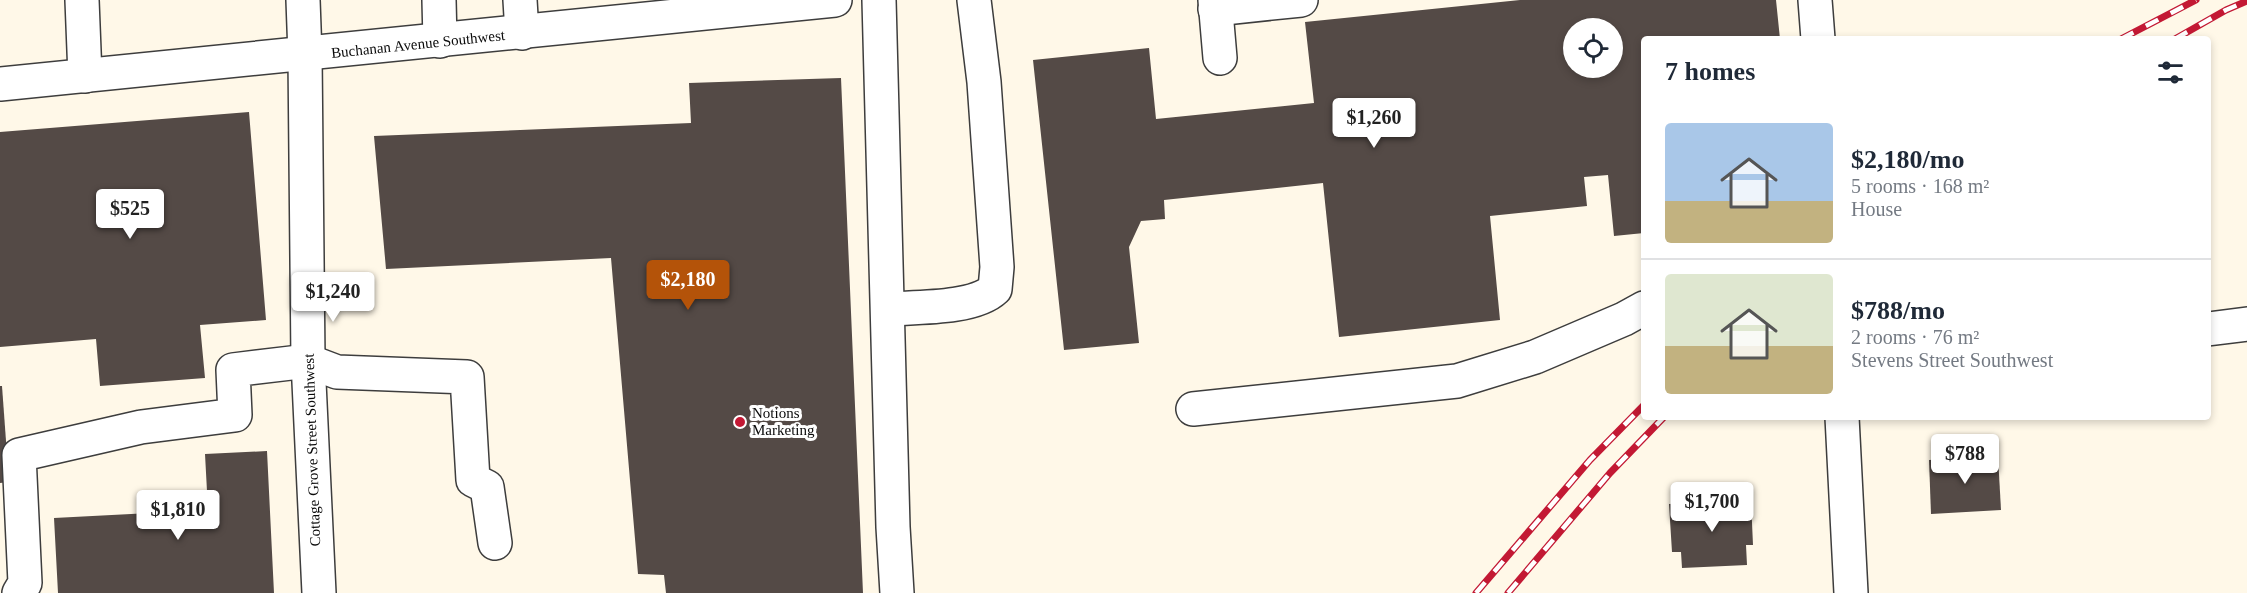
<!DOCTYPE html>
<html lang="en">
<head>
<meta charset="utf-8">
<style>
	:root { --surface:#fff; --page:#f6f6f7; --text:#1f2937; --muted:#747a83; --line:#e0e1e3; --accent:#b45309 }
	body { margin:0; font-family:"Times New Roman",serif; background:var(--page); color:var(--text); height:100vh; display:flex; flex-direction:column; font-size:22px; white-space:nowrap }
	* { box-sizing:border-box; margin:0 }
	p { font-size:20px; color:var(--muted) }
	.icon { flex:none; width:33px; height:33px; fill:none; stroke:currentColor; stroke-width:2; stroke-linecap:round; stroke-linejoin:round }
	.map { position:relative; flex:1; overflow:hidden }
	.panel { position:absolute; left:1641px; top:36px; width:570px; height:384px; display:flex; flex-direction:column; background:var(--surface); border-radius:6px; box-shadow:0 3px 9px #0003 }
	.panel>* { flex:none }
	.controls { position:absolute; left:1563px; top:18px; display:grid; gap:12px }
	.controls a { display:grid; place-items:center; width:60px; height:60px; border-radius:50%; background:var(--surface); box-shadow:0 3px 9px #0003; font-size:30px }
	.price { position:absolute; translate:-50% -51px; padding:0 14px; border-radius:6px; background:#fff; color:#222; font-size:20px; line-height:39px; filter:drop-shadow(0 2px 3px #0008) }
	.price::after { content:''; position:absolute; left:50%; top:36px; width:18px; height:14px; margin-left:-9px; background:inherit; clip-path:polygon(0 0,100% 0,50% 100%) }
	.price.active { background:var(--accent); color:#fff }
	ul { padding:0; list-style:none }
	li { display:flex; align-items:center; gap:18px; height:150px; padding:0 24px }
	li+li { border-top:2px solid var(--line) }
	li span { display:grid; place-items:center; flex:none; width:168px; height:120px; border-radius:6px; color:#555 }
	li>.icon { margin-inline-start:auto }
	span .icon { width:72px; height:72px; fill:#fffc; stroke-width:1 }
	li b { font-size:26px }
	h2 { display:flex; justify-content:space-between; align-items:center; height:72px; padding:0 24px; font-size:26px }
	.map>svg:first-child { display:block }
	.building { fill:#544a46; fill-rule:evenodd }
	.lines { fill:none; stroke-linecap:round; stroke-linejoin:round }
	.minor-casing { stroke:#3d3d3d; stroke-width:36 }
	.minor { stroke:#fff; stroke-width:33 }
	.rail-casing { stroke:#c31934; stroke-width:7 }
	.rail { stroke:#fff; stroke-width:4.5; stroke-dasharray:14; stroke-linecap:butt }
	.poi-dot { fill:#c31934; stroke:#fff; stroke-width:2 }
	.labels { text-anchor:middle; stroke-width:6; stroke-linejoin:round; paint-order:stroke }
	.street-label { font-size:15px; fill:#0a0a0a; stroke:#fff }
	.poi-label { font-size:15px; fill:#0a0a0a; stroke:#fff; text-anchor:start }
</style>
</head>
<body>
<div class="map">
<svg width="2247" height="593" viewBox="0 0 2247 593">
	<rect width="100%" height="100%" fill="#fff8e8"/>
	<g class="building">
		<path d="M1520,0h256l4,39h-136v194l-30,3 -6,-61 -24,2 3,29 -97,10 10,104 -161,17 -16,-154 -159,17 1,19 -24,2 -12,26 10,96 -75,7 -31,-290 116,-12 7,71 158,-16 -9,-81zM1574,28h38v40h-38z"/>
		<polygon points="841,78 863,593 666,593 664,575 638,574 611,258 386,269 374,136 691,123 689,83"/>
		<polygon points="249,112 266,320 200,325 205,378 100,386 96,339 0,347 0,132"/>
		<polygon points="0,386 2,386 9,482 0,483"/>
		<polygon points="267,451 274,593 58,593 54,518 208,510 205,454"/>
		<polygon points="1998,456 2001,510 1931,514 1929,460"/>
		<polygon points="1751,500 1753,545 1746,545 1747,565 1682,568 1681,552 1672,552 1669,504"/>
	</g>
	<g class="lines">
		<defs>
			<g id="minor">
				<polyline points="82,0 85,76"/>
				<polyline points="303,0 305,55 308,361 319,593"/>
				<polyline points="439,0 440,41"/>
				<polyline points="520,0 522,33"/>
				<polyline points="879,0 893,527 897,593"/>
				<polyline points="1215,0 1220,58"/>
				<polyline points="1815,0 1818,39"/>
				<polyline points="1215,9 1301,0"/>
				<polyline points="0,84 835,0"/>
				<path d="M888,309c29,-2 86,0 107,-20l2,-22 -13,-185 -10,-82"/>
				<polyline points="2208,329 2247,324"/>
				<polyline points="1193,409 1457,381 1535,357 1624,319 1644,308"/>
				<polyline points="1842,417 1851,593"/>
				<polyline points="19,593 25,583 19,455 141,427 235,415 233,370 308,361 337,372 467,377 473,480 487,487 495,543"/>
			</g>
		</defs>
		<use href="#minor" class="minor-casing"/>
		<use href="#minor" class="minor"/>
		<defs>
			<g id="rail">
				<polyline points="2121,39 2196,0"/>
				<polyline points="2175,39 2226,10 2247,1"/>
				<polyline points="1476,593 1590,460 1644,405"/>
				<polyline points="1508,593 1610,473 1664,417"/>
			</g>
		</defs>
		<use href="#rail" class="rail-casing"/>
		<use href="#rail" class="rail"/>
	</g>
	<circle class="poi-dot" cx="740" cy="422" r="6"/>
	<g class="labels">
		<g class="street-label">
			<text transform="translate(418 44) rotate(-6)" y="5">Buchanan Avenue Southwest</text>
			<text transform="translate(312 450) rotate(-92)" y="5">Cottage Grove Street Southwest</text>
		</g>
		<g class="poi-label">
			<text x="752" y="418">Notions<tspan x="752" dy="17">Marketing</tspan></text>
		</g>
	</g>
</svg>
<div class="controls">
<a><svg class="icon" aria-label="locate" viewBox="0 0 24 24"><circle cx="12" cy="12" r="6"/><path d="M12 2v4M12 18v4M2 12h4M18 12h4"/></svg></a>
</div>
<b class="price" style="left:1374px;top:149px">$1,260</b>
<b class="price" style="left:130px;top:240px">$525</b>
<b class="price active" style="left:688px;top:311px">$2,180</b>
<b class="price" style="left:333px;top:323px">$1,240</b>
<b class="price" style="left:1965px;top:485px">$788</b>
<b class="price" style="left:1712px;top:533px">$1,700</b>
<b class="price" style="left:178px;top:541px">$1,810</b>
<section class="panel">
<h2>7 homes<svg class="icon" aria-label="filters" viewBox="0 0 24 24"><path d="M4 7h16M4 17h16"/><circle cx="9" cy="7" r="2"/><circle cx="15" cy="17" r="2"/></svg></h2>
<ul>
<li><span style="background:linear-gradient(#a9c7e8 65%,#c2b280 0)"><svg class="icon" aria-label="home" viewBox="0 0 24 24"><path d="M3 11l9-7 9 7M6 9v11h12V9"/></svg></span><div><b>$2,180/mo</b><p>5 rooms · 168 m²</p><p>House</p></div></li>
<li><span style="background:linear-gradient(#dfe7d0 60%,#c2b280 0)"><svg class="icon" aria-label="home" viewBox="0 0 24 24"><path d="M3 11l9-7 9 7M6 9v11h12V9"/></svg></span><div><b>$788/mo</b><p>2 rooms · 76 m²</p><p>Stevens Street Southwest</p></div></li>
</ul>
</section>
</div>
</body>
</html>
